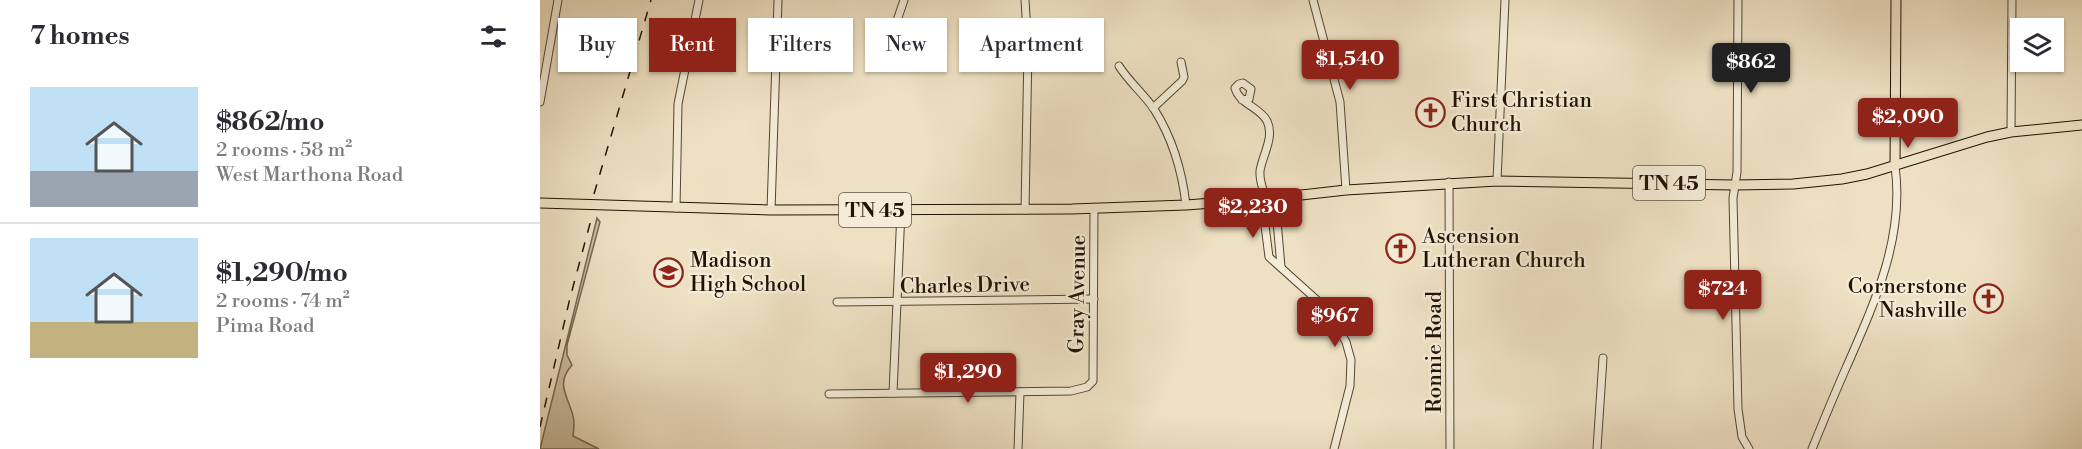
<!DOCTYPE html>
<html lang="en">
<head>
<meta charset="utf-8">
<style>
	:root { --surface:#fff; --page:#f7f7f7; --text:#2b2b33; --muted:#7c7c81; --line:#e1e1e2; --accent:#8f2418 }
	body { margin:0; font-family:"Libre Bodoni",serif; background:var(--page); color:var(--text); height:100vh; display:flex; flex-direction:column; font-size:22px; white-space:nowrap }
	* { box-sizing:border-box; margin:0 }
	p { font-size:20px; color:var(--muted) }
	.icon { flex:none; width:33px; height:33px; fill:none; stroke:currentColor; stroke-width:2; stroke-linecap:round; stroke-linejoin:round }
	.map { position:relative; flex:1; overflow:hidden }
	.details { display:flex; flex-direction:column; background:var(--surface); width:540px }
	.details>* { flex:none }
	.banner { position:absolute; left:18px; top:18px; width:570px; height:54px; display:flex; gap:12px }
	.tools { position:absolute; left:1470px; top:18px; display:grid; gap:12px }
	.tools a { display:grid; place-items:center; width:54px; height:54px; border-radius:0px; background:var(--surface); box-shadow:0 2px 4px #0004; font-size:30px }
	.price { position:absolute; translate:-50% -51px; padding:0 14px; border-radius:6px; background:var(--accent); color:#fff; font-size:20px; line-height:39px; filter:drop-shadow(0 2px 3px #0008) }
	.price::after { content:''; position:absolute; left:50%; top:36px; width:18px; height:14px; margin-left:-9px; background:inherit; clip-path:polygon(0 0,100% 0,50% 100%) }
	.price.selected { background:#222; color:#fff }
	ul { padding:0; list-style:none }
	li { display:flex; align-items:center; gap:18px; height:150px; padding:0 30px }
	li+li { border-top:2px solid var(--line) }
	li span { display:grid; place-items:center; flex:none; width:168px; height:120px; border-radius:0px; color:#555 }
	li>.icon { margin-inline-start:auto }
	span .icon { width:72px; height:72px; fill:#fffc; stroke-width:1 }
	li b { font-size:26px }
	h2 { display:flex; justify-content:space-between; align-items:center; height:72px; padding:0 30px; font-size:26px }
	.tag { padding:0 21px; border-radius:0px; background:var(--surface); box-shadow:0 2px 4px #0004; font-size:21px; line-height:54px }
	.tag.selected { background:var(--accent); color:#fff }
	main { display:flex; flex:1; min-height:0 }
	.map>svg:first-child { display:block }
	.green { fill:#cbbea2; stroke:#766852; stroke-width:1.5 }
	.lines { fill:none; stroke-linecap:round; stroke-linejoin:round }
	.minor-casing { stroke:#544632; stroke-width:9 }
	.major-casing { stroke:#211302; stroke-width:11 }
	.minor { stroke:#f4ecd8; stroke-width:7 }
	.major { stroke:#eee1c3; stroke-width:9 }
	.rail { stroke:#211302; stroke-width:1.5; stroke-dasharray:10 10; stroke-linecap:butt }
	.labels { text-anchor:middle; stroke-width:4.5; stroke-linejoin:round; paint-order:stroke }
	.shield { fill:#f4ecd8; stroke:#605442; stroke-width:1.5 }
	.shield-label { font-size:20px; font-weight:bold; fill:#211302 }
	.poi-label { font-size:21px; fill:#211302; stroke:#f4ecd8; text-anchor:start }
	.street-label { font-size:21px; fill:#211302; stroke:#f4ecd8 }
</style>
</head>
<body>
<main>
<section class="details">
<h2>7 homes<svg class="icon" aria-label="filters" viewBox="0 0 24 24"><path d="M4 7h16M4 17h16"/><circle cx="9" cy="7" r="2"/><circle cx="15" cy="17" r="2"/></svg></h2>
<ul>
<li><span style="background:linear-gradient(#bfe0f5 70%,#9aa5b1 0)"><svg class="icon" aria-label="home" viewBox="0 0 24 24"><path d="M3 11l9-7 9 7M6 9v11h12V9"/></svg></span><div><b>$862/mo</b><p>2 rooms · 58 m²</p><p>West Marthona Road</p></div></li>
<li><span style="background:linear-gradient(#bfe0f5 70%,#c2b280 0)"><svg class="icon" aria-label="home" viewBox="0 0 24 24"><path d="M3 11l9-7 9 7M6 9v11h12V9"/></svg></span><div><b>$1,290/mo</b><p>2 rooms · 74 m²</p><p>Pima Road</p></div></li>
</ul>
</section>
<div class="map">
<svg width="1542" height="449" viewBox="0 0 1542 449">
	<rect width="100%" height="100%" fill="#eee1c3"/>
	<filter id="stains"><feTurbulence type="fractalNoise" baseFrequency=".00333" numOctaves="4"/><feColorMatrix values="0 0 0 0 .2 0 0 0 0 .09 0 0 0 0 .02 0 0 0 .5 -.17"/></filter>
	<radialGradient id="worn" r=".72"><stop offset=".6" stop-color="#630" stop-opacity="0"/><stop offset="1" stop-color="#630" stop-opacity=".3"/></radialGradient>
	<path class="green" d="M57,218l3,4 -33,123v10l5,10c-17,19 -4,31 1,51 2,6 1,13 0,20l26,13h-59z"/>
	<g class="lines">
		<defs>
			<g id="minor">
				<polyline points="485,0 488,50 485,210"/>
				<polyline points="773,0 800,102 806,190"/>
				<polyline points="1198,0 1197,172 1193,198 1198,409 1202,437 1209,449"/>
				<polyline points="350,41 364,0"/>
				<path d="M579,66c10,16 25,28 35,43 19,30 28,61 32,96"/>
				<path d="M702,100l7,-1 2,-10 -8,-6 -4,1 -4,4c4,16 25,19 32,33 8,16 -5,35 -7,50 -1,12 5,22 7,33l-4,6 6,47 59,53 18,32 5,18 -1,26 -16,63"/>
				<polyline points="0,102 18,0"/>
				<polyline points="613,108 642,81 644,77 641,62"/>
				<polyline points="1471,132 1472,0"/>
				<polyline points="957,181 965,0"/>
				<polyline points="909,182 910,449"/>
				<polyline points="727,204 736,209 741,267"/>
				<polyline points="136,208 138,104 159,0"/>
				<polyline points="231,210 238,0"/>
				<polyline points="297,302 554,299"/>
				<polyline points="353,393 361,211"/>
				<polyline points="289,394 531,391 547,387 553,381 554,209"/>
				<polyline points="478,449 480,392"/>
				<polyline points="1057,449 1063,358"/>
				<path d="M1272,449c11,-27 22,-54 34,-81 28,-64 59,-130 49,-202"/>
			</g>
			<g id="major">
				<polyline points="1355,166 1356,0"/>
				<polyline points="0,203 231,210 532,209 646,205 726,199 806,190 957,181 1194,185 1253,184 1302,179 1327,174 1447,137 1471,132 1542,125"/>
			</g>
		</defs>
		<use href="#minor" class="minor-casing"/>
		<use href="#major" class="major-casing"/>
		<use href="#minor" class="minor"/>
		<use href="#major" class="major"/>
		<g class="rail">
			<polyline points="54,194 111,0"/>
			<polyline points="0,427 30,298 52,216"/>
		</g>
	</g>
	<defs>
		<symbol id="church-ring" viewBox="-11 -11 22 22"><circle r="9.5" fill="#f4ecd8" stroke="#8f2418" stroke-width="1.5"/><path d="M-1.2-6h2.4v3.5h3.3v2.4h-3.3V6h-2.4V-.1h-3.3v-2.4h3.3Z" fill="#8f2418"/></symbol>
		<symbol id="school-ring" viewBox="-11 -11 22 22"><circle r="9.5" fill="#f4ecd8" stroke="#8f2418" stroke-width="1.5"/><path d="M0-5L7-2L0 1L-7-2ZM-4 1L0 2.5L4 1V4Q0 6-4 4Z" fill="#8f2418"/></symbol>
	</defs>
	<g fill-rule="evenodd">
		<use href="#church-ring" x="874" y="96" width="33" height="33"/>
		<use href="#church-ring" x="844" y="232" width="33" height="33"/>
		<use href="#school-ring" x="112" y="256" width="33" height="33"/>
		<use href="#church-ring" x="1432" y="282" width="33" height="33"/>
	</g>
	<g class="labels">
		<g class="shield">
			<rect x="1093" y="166" width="72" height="34" rx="4.5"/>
			<rect x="299" y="193" width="72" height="34" rx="4.5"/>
		</g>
		<g class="shield-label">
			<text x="1129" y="190">TN 45</text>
			<text x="335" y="217">TN 45</text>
		</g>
		<g class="poi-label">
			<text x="911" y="107">First Christian<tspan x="911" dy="24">Church</tspan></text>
			<text x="882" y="243">Ascension<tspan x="882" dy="24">Lutheran Church</tspan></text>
			<text x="150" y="267">Madison<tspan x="150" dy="24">High School</tspan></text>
			<text x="1427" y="293" text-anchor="end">Cornerstone<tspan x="1427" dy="24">Nashville</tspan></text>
		</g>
		<g class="street-label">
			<text transform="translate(425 285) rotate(-1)" y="7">Charles Drive</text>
			<text transform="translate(537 294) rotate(-89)" y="7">Gray Avenue</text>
			<text transform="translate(894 352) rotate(-90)" y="7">Ronnie Road</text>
		</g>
	</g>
	<rect width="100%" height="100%" filter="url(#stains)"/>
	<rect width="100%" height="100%" fill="url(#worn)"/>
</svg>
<div class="tools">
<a><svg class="icon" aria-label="layers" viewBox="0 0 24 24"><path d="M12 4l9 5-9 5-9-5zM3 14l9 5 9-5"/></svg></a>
</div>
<b class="price" style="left:810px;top:91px">$1,540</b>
<b class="price selected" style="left:1211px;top:94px">$862</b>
<b class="price" style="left:1368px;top:149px">$2,090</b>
<b class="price" style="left:713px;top:239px">$2,230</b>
<b class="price" style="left:1183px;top:321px">$724</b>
<b class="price" style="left:795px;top:348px">$967</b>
<b class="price" style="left:428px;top:404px">$1,290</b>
<div class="banner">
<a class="tag">Buy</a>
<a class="tag selected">Rent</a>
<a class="tag">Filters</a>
<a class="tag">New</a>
<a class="tag">Apartment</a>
</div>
</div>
</main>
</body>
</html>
